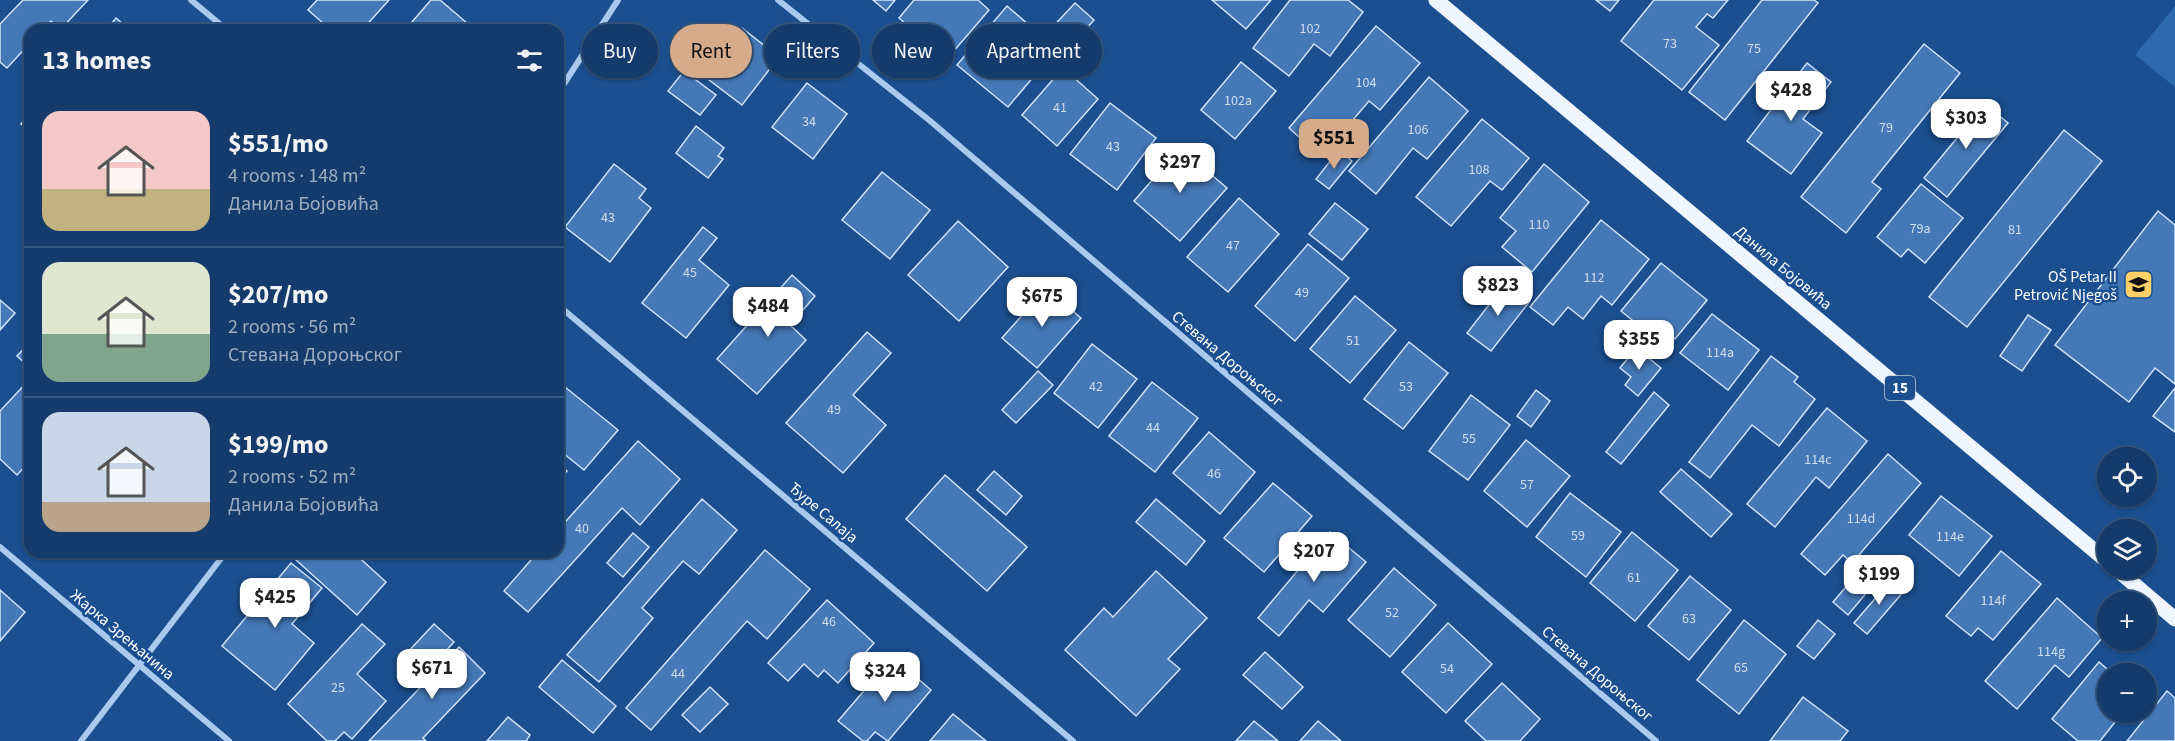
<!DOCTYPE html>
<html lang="en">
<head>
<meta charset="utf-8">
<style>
	:root { --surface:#143b6b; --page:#214673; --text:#f1f3f6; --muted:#9dadc1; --line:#33557e; --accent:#d6ab8b }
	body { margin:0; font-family:"Source Sans 3",sans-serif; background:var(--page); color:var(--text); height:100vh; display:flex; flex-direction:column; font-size:22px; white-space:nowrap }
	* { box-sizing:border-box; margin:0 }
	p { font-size:20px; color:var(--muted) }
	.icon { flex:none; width:33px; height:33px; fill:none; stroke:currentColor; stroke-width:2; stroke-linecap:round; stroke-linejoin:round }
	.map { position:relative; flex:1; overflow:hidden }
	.panel { position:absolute; left:24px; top:24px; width:540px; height:534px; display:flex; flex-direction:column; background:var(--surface); border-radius:18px; box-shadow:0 2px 4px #0004,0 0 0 2px var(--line) }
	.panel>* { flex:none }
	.top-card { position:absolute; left:582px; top:24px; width:570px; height:54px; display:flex; gap:12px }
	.tools { position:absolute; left:2097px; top:447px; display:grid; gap:12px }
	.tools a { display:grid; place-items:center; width:60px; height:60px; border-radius:50%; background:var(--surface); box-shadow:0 2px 4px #0004,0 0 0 2px var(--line); font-size:30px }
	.price { position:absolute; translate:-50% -51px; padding:0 14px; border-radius:12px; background:#fff; color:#222; font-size:20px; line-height:39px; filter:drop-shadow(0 2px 3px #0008) }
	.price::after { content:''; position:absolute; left:50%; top:36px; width:18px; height:14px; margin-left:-9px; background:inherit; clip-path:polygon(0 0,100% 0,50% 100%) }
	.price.on { background:var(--accent); color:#111 }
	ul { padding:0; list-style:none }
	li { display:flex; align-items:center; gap:18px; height:150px; padding:0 18px }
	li+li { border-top:2px solid var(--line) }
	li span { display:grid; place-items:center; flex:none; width:168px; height:120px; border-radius:18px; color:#555 }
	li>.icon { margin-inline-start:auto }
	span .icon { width:72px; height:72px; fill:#fffc; stroke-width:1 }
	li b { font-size:26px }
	h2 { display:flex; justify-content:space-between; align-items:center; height:72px; padding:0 18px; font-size:26px }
	.pill { padding:0 21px; border-radius:27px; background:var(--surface); box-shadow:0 2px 4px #0004,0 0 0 2px var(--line); font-size:21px; line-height:54px }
	.pill.on { background:var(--accent); color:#111 }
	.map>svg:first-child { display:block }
	.green { fill:#2e69ad }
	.building { fill:#4478b7; stroke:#cfe3fa; stroke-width:1.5 }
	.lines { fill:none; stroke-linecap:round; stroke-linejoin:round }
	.street { stroke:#a9c9ee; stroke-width:6 }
	.primary { stroke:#f0f6ff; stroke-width:15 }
	.labels { text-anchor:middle; stroke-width:5; stroke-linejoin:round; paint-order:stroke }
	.number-label { font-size:14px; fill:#d0dded }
	.shield { fill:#1b4f8f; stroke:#bbcadd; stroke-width:1.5 }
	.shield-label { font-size:15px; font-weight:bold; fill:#fff }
	.street-label { font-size:16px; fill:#fff; stroke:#1b4f8f }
	.poi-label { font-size:16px; fill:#fff; stroke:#1b4f8f; text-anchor:end }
</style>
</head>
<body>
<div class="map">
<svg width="2175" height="741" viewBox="0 0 2175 741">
	<rect width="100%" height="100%" fill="#1b4f8f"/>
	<polygon class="green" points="2175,6 2175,87 2135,55"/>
	<g class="building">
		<polygon points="23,0 88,0 60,30 51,21 42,30 30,30 30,43 7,68 0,62 0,24"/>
		<polygon points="317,0 389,0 362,30 344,30 340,26 337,30 331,30 308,10"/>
		<polygon points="431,0 440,0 467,23 461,30 405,30"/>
		<polygon points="873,0 895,0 886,11"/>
		<polygon points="914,0 978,0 989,10 947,59 899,18"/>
		<polygon points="1212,0 1271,0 1246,29"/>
		<polygon points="1290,0 1348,0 1363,12 1330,56 1314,44 1289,76 1253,48"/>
		<polygon points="1596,0 1619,0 1610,11"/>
		<polygon points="1654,0 1728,0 1713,18 1707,14 1696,27 1719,45 1682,90 1621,41"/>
		<polygon points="1762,0 1814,0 1818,3 1725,120 1689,92"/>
		<polygon points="1075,3 1094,20 1067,50 1048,32"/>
		<polygon points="1007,6 1057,49 1008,107 957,65"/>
		<polygon points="116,18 130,30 106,30"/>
		<polygon points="1376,26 1420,63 1380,110 1369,101 1335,141 1321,129 1308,145 1289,128"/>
		<polygon points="742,28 779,57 742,105 704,76"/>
		<polygon points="1924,44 1960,73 1872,182 1881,189 1846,233 1801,197"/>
		<polygon points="1241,62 1276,91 1235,139 1201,110"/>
		<polygon points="1807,63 1831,82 1803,119 1822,133 1791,174 1747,141"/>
		<polygon points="1063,68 1098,99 1057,146 1022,115"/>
		<polygon points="30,69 30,82 24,76"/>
		<polygon points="684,71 716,95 700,115 668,91"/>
		<polygon points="1429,77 1468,111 1427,159 1413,148 1376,194 1349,171"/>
		<polygon points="807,83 847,114 813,159 772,127"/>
		<polygon points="1110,103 1156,138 1117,190 1070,154"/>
		<polygon points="1985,104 2008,123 1947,197 1924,178"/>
		<polygon points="30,111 30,131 21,124"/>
		<polygon points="1482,119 1529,158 1502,190 1490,181 1451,226 1416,197"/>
		<polygon points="696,126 724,148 718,156 723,159 708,178 676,153"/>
		<polygon points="2064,130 2102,161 1967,327 1929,297"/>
		<polygon points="1180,148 1227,188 1180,241 1134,201"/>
		<polygon points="1339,150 1352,161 1329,189 1316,179"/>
		<polygon points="614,164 646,189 639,198 651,208 610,262 565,227"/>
		<polygon points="1544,164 1589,202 1532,272 1502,247 1516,231 1500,218"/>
		<polygon points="882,172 930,210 890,259 842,220"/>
		<polygon points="1921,184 1963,218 1925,263 1908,249 1901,257 1877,237"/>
		<polygon points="1239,198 1279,234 1228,292 1187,257"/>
		<polygon points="1335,203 1368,229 1342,260 1309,234"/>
		<polygon points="2158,211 2175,225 2175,384 2155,368 2129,402 2055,345"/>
		<polygon points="1601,220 1649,259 1612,305 1601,296 1583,319 1568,307 1553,325 1530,307"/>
		<polygon points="958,221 1008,267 959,321 908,275"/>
		<polygon points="703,227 717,238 699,260 729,285 686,338 642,303"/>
		<polygon points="1308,244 1349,278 1295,341 1255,306"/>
		<polygon points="1661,263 1707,300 1675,339 1661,327 1653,337 1621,311"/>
		<polygon points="792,275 815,296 790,325 806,340 757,394 717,359"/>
		<polygon points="1506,283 1530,301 1491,351 1467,333"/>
		<polygon points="1046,288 1081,318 1037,368 1002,338"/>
		<polygon points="1355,296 1396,330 1350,383 1310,349"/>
		<polygon points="0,300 15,313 0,330"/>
		<polygon points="1712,314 1759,350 1728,390 1680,353"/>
		<polygon points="2028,315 2051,330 2022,371 2000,356"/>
		<polygon points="867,332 891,353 853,395 886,425 843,473 786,423"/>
		<polygon points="30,342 30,368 17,356"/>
		<polygon points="1409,342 1448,373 1403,429 1364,399"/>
		<polygon points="1092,344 1137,379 1098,428 1054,393"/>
		<polygon points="1636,348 1661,368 1638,396 1625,385 1631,377 1620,368"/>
		<polygon points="1771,356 1798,377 1794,382 1815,399 1779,446 1752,425 1710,478 1689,462"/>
		<polygon points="1038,371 1053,385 1016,423 1002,410"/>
		<polygon points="30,379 30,461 17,475 0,459 0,411"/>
		<polygon points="1152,382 1198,418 1155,472 1109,436"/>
		<polygon points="565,387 618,430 584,470 558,449 558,395"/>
		<polygon points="2175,388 2175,432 2153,416"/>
		<polygon points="1536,390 1550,401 1531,427 1517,416"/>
		<polygon points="1654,392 1669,405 1621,464 1606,452"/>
		<polygon points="1471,395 1510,425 1468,480 1429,451"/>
		<polygon points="1827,408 1867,441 1829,488 1816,477 1775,527 1747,504"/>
		<polygon points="1209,432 1255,472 1220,514 1173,473"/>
		<polygon points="1526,440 1570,476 1527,527 1484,491"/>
		<polygon points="638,441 680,479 640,525 622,508 528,612 504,591 538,552 558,552 558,530"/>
		<polygon points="1888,454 1921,483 1852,563 1843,555 1825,575 1801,554"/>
		<polygon points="558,463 567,471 558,481"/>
		<polygon points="1681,469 1732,514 1711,537 1660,492"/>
		<polygon points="994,471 1022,496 1006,515 977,490"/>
		<polygon points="945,475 1027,547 987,591 906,519"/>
		<polygon points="1273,483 1312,516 1264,572 1224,538"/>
		<polygon points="1570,493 1621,532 1586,577 1536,537"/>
		<polygon points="1941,496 1992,536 1959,576 1909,535"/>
		<polygon points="702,499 737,530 699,574 683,561 642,608 653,618 599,682 567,655"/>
		<polygon points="1156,499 1205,541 1186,565 1136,522"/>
		<polygon points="1330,532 1366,562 1323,612 1309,600 1279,636 1258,618"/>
		<polygon points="1632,532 1678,570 1635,621 1590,583"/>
		<polygon points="633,533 649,547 623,577 607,563"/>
		<polygon points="765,550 810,589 767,639 747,621 651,730 626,708"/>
		<polygon points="2001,551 2041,584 1993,640 1978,628 1971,636 1946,616"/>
		<polygon points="303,552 353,552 386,582 357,615 296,560"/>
		<polygon points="291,563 322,588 292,624 314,643 275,690 222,646"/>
		<polygon points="1394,568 1436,605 1390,657 1348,620"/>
		<polygon points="1156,571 1207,618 1168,659 1180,669 1136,716 1065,650 1104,608 1113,617"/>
		<polygon points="1858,573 1873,585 1848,615 1833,602"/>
		<polygon points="1690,576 1731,610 1689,660 1648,626"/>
		<polygon points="1892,579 1905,590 1867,634 1854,623"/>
		<polygon points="0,590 25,612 0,641"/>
		<polygon points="2057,598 2102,638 2069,677 2055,665 2017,709 1985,681"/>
		<polygon points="827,600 874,643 838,683 824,670 818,677 804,664 788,681 768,663"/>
		<polygon points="1744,620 1786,654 1739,714 1697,680"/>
		<polygon points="1818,620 1835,634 1814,659 1797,646"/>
		<polygon points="1448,623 1492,664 1446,713 1402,672"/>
		<polygon points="362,624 385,644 357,674 386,701 352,739 344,732 335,741 327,741 288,704"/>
		<polygon points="434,624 454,642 426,672 406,654"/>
		<polygon points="459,647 485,673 423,738 426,741 369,741"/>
		<polygon points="1265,652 1303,687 1282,709 1243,675"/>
		<polygon points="893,657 931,690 888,741 875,732 867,741 863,741 838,721"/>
		<polygon points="562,660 616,706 593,733 539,687"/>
		<polygon points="2099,662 2113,674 2108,674 2108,712 2123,712 2100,741 2078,741 2052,719"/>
		<polygon points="1502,683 1540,719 1520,741 1486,741 1465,721"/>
		<polygon points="710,687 728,704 700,732 682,715"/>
		<polygon points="2167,691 2175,698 2175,741 2127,741"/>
		<polygon points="1803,697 1848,731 1840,741 1770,741"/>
		<polygon points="953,714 986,741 930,741"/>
		<polygon points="508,717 530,735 526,741 487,741"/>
		<polygon points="1254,721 1278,741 1236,741"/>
		<polygon points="1318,721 1341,741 1300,741"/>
	</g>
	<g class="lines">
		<g class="street">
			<polyline points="191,0 227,30"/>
			<polyline points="778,0 929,120 1656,741"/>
			<polyline points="558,93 618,0"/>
			<polyline points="558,305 1073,741"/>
			<polyline points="0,547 229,741"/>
			<polyline points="81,741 226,552"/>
		</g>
		<g class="primary">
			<polyline points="1436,0 2108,562"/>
			<polyline points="2115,568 2175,619"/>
		</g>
	</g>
	<defs>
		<symbol id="school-square" viewBox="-11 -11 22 22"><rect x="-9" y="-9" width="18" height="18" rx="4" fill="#ffd166" stroke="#1b4f8f"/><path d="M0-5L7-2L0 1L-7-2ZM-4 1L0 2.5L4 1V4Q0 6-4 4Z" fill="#111"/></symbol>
	</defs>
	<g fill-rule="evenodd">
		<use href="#school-square" x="2122" y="268" width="33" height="33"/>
	</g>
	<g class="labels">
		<g class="number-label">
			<text x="1310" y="33">102</text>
			<text x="1670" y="48">73</text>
			<text x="1754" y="53">75</text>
			<text x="1366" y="87">104</text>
			<text x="1238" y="105">102a</text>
			<text x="1060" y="112">41</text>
			<text x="809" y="126">34</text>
			<text x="1886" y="132">79</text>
			<text x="1418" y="134">106</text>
			<text x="1113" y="151">43</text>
			<text x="1479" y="174">108</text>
			<text x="608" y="222">43</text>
			<text x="1539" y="229">110</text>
			<text x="1920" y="233">79a</text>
			<text x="2015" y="234">81</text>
			<text x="1233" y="250">47</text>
			<text x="690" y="277">45</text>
			<text x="1594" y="282">112</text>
			<text x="1302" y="297">49</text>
			<text x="1353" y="345">51</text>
			<text x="1720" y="357">114a</text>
			<text x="1096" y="391">42</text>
			<text x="1406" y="391">53</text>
			<text x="834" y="414">49</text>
			<text x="1153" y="432">44</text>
			<text x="1469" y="443">55</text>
			<text x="1818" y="464">114c</text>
			<text x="1214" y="478">46</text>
			<text x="1527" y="489">57</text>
			<text x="1861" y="523">114d</text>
			<text x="582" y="533">40</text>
			<text x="1578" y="540">59</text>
			<text x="1950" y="541">114e</text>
			<text x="1634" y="582">61</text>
			<text x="1993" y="605">114f</text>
			<text x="1392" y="617">52</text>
			<text x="1689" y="623">63</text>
			<text x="829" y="626">46</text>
			<text x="2051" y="656">114g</text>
			<text x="1741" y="672">65</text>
			<text x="1447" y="673">54</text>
			<text x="678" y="678">44</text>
			<text x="338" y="692">25</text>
		</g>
		<rect class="shield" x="1885" y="376" width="30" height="24" rx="4.5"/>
		<g class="shield-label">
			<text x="1900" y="393">15</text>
		</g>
		<g class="street-label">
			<text transform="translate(1784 267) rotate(40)" y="6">Данила Бојовића</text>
			<text transform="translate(1228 358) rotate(40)" y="6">Стевана Дороњског</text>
			<text transform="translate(824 512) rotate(40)" y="6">Ђуре Салаја</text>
			<text transform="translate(123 634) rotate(40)" y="6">Жарка Зрењанина</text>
			<text transform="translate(1598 673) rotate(40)" y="6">Стевана Дороњског</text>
		</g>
		<g class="poi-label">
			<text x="2117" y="282">OŠ Petar II<tspan x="2117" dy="18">Petrović Njegoš</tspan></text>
		</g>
	</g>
</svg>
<div class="tools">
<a><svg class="icon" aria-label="locate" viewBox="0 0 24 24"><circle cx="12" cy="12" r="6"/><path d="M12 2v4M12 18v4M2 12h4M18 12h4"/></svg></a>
<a><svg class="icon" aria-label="layers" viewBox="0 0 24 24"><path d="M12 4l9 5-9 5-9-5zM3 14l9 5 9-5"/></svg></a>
<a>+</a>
<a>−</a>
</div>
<b class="price" style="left:1791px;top:122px">$428</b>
<b class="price" style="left:1966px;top:150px">$303</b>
<b class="price on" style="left:1334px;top:170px">$551</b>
<b class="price" style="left:1180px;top:194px">$297</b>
<b class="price" style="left:1498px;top:317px">$823</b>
<b class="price" style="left:1042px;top:328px">$675</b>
<b class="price" style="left:768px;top:338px">$484</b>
<b class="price" style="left:1639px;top:371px">$355</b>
<b class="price" style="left:1314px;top:583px">$207</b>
<b class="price" style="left:1879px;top:606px">$199</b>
<b class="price" style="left:275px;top:629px">$425</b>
<b class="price" style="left:432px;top:700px">$671</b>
<b class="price" style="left:885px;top:703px">$324</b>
<div class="top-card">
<a class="pill">Buy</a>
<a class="pill on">Rent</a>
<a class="pill">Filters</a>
<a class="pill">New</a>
<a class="pill">Apartment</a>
</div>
<section class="panel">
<h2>13 homes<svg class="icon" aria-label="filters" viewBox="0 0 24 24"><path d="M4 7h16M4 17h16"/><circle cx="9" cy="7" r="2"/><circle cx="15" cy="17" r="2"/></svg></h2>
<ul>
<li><span style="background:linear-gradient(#f6c9c9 65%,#c2b280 0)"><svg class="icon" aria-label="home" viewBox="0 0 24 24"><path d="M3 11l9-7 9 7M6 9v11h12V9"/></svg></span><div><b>$551/mo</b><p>4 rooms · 148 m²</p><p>Данила Бојовића</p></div></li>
<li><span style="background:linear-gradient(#dfe7d0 60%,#7fa58c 0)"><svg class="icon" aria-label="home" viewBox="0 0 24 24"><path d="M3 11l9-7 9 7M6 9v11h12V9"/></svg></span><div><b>$207/mo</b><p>2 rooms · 56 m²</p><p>Стевана Дороњског</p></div></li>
<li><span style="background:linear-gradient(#c9d6e8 75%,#b9a48a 0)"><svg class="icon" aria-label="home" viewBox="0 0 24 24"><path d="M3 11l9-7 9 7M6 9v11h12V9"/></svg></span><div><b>$199/mo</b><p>2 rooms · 52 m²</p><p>Данила Бојовића</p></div></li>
</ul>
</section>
</div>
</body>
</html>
